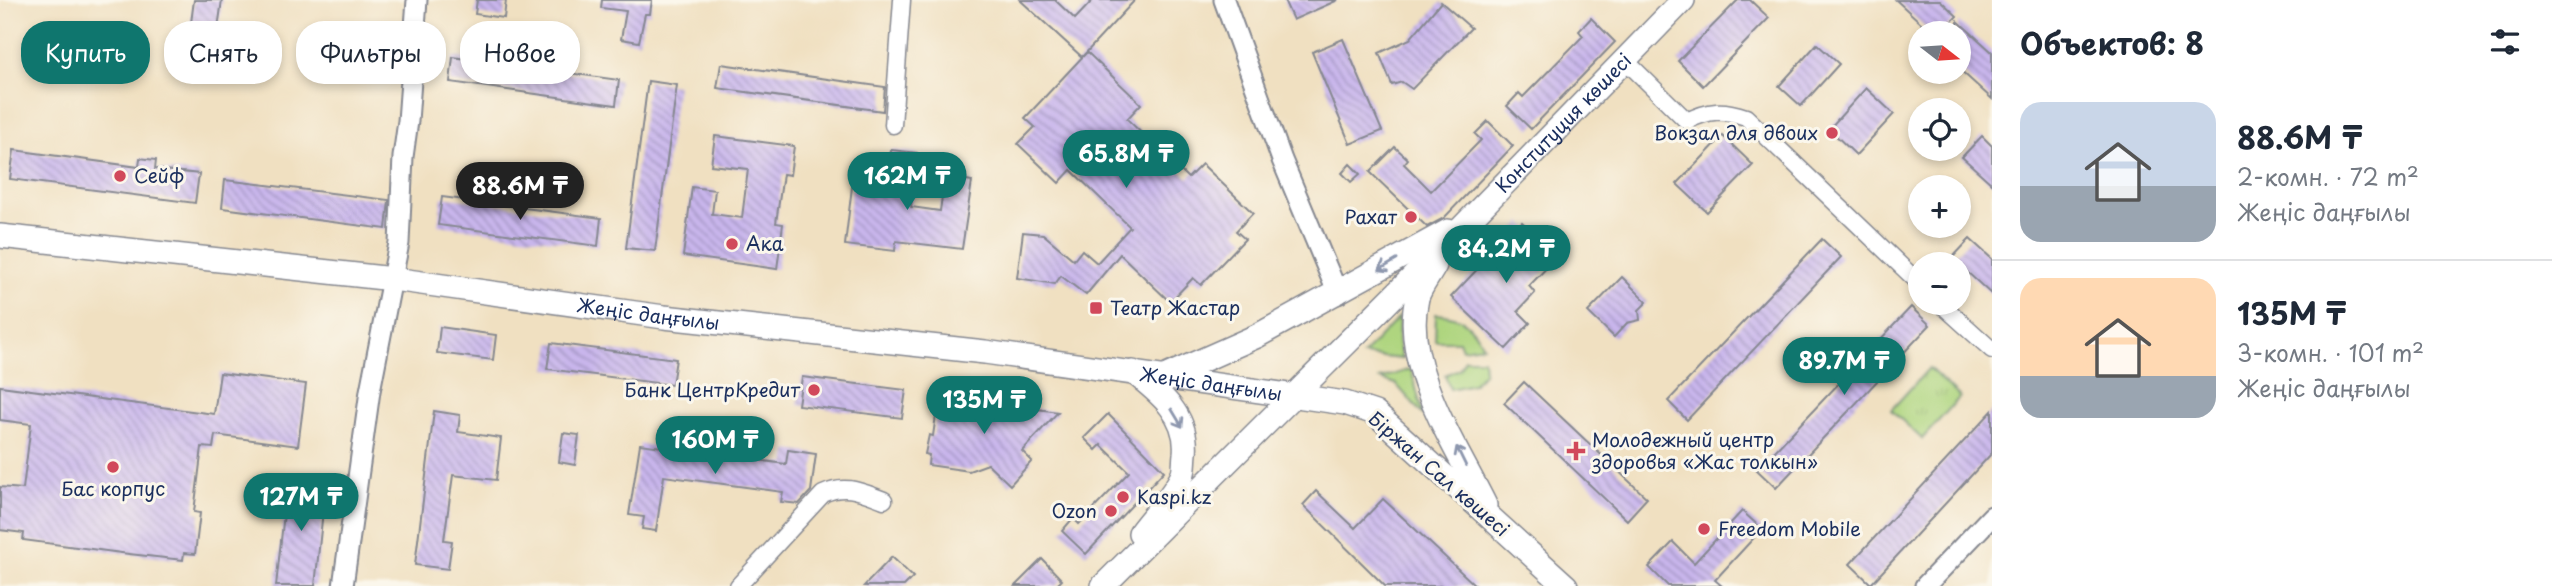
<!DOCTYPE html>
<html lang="ru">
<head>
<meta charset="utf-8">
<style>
	:root { --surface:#fff; --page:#f2f2f3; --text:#1f2937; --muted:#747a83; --line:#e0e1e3; --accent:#0f766e }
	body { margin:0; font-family:"Playpen Sans",sans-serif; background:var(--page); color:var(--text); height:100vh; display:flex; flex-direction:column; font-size:26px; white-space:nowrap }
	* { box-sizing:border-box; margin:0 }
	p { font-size:23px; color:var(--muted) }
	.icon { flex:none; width:38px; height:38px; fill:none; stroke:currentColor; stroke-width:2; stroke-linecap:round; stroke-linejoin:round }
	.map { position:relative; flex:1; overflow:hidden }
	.panel { display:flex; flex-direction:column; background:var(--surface); width:560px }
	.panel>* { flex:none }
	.guide { position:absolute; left:21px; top:21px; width:665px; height:63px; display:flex; gap:14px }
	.needle { width:46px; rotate:107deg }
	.controls { position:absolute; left:1908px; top:21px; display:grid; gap:14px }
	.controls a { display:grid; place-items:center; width:63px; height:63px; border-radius:50%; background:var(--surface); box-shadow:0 4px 10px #0003; font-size:35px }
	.price { position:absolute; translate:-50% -60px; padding:0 16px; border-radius:24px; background:var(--accent); color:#fff; font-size:23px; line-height:46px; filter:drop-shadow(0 2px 4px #0008) }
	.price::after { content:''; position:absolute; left:50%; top:42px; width:21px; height:16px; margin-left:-10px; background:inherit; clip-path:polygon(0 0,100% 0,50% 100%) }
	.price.current { background:#222; color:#fff }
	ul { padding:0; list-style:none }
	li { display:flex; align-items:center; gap:21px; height:175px; padding:0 28px }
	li+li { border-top:2px solid var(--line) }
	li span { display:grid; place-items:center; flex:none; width:196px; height:140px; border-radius:21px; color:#555 }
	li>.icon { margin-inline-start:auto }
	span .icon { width:84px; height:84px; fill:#fffc; stroke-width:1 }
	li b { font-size:30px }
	h2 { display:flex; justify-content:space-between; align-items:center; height:84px; padding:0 28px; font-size:30px }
	.tag { padding:0 24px; border-radius:28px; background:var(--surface); box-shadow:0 4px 10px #0003; font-size:24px; line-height:63px }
	.tag.current { background:var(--accent); color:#fff }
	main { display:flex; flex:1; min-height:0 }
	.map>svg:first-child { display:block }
	.green { fill:#afd57f; stroke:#65826e; stroke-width:2 }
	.park { fill:url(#park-tufts); stroke:#65826e; stroke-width:2 }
	.building { fill:url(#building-back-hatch) }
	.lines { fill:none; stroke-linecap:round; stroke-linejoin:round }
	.minor-casing { stroke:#868890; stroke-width:19 }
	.tertiary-casing { stroke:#868890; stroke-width:23 }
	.secondary-casing { stroke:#868890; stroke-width:26 }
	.minor { stroke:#fff; stroke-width:16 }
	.tertiary { stroke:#fff; stroke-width:19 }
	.secondary { stroke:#fff; stroke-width:23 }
	.oneway { stroke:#8d97ae }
	.poi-dot { fill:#d1495b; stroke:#fbf7ec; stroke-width:2.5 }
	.labels { text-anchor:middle; stroke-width:6; stroke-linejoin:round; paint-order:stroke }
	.street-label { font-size:19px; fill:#1b2f5e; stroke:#fbf7ec }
	.poi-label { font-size:19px; fill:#1b2f5e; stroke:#fbf7ec; text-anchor:start }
</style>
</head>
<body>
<main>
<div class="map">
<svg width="1992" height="586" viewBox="0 0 1992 586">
	<defs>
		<pattern id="park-tufts" width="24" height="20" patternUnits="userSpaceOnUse" patternTransform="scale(1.75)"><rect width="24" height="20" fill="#afd57f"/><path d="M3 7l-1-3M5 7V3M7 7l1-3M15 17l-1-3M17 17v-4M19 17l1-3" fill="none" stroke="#96b770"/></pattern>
		<pattern id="building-back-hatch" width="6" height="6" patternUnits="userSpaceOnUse" patternTransform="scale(1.75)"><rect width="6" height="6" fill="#c9b6ec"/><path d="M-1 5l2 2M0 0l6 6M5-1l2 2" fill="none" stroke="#a294c2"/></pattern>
	</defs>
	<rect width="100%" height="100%" fill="#fbf7ec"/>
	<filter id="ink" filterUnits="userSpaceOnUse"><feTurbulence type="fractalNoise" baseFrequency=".0143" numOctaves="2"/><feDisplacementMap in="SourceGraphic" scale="14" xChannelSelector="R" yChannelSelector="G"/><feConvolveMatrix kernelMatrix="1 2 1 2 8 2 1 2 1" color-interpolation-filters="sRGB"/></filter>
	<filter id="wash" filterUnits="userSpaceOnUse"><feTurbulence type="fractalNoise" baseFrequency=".00686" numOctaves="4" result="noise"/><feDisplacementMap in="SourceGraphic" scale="28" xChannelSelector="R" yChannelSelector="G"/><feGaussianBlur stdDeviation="1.57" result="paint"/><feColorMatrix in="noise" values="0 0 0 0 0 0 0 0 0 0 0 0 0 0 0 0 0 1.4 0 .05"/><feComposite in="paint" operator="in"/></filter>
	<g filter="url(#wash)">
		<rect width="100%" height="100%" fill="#f0e0c1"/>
		<g class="green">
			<path d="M1436,314c26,2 35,9 47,32l-21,3 -3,-8h-24z"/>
			<polygon points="1399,317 1398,342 1402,359 1363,355"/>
			<polygon points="1465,359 1483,359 1484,372 1473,384 1450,389 1445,375 1459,369"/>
			<polygon points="1411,369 1423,415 1396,384 1380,379"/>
		</g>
		<polygon class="park" points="1929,368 1960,397 1922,439 1891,410"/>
		<g id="blocks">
			<g class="building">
				<polygon points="194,0 222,0 212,72 185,68"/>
				<polygon points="477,0 506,0 504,18 475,14"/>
				<polygon points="602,0 652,0 650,14 645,14 639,42 621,39 626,11 601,8"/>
				<polygon points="1020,0 1055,0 1075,19 1093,0 1135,0 1082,57"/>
				<polygon points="1284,0 1338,0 1293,20"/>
				<polygon points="1738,0 1750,0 1769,18 1703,86 1678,61"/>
				<polygon points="1896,0 1940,0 1957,16 1941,33 1932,33"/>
				<polygon points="1441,2 1471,28 1412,89 1402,82 1392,85 1379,53 1410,39"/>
				<polygon points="1591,18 1615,42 1531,129 1507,106 1519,93 1523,97 1583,36 1579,31"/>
				<polygon points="1958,21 1992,52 1992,99 1958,68"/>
				<polygon points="1343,39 1382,131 1350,144 1312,52"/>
				<polygon points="1817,44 1839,64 1801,106 1779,86"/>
				<polygon points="1087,52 1141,104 1127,119 1188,178 1202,164 1253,213 1236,231 1245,239 1201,285 1193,278 1170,302 1120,254 1086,295 1061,276 1055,284 1017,278 1023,232 1043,234 1074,260 1082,250 1097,263 1130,227 1071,170 1059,183 1018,144 1035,127 1025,118"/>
				<polygon points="453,57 619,80 616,105 450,82"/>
				<polygon points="721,64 885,87 883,111 717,88"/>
				<polygon points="648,81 677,85 655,251 626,248"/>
				<polygon points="1866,88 1894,114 1856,155 1829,129"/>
				<polygon points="1488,121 1513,146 1444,218 1427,227 1370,172 1395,147 1408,159 1404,164 1431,191 1481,140 1475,134"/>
				<polygon points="715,136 794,146 790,175 783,174 776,223 783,224 777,269 683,256 692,187 715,190 712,214 742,218 748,169 711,165"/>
				<polygon points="1723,136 1753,165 1707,212 1677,184"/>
				<polygon points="1982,136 1992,146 1992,184 1962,157"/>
				<polygon points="14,150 139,167 140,158 156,160 155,169 199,174 195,203 10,179"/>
				<polygon points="891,150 917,153 911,207 940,211 945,176 972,181 962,249 896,241 895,251 845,245 852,187 886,192"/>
				<polygon points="1350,164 1360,174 1351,182 1342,173"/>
				<polygon points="225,180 389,200 386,229 222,208"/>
				<polygon points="442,197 601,218 598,246 438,225"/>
				<polygon points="1522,222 1558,256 1529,286 1535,293 1518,311 1530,323 1506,349 1451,297"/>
				<polygon points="1822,239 1841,257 1687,420 1668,401"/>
				<polygon points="1970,239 1992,259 1992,295 1952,258"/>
				<polygon points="1622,277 1647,302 1639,310 1640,320 1627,323 1614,337 1588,312"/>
				<polygon points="1911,307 1930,325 1776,488 1757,470"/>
				<polygon points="440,327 496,335 493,360 437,353"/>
				<polygon points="551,343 676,359 672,385 547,369"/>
				<polygon points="220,373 306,384 298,446 215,435 213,448 202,447 194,512 200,513 195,554 184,553 183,560 129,554 23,540 24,533 0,530 0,487 23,489 31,424 0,420 0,386 214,414"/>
				<polygon points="802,377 906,390 902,418 798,405"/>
				<polygon points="1524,382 1647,498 1627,520 1504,403"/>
				<polygon points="939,395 1058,412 1022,451 1032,461 1010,485 988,464 969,471 928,465 929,455 925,454 929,435 933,436"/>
				<polygon points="434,411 460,415 458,432 501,438 496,480 453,475 444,540 452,541 448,569 415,565"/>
				<polygon points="1992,411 1992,453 1871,584 1850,564"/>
				<polygon points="1108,414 1164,471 1086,554 1062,531 1073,518 1079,524 1129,472 1101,445 1096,450 1084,438"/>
				<polygon points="563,433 579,435 575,465 559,462"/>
				<polygon points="640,444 786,464 788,450 816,454 811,491 799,504 781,502 783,492 664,476 656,531 642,529 644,517 629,515"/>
				<polygon points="288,477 326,482 315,586 276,586"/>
				<polygon points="1316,491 1355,528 1383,499 1476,586 1385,586 1303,505"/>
				<polygon points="1742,511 1762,529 1715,580 1722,586 1668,586 1649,567 1673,542 1694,563"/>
				<polygon points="892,557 913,577 904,586 864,586"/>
				<polygon points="1042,559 1062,580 1056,586 1015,586"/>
			</g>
		</g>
	</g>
	<g filter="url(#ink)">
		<use href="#blocks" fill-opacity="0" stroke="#868890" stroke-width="2"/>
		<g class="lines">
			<defs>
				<g id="minor">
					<path d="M1624,59l63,62c22,-11 36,-12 59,-4l174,167"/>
					<polyline points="893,125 902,0"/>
					<polyline points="1940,303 1992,350"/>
					<path d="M738,586l85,-92c23,-11 39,-2 61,6"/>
				</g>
				<g id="tertiary">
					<polyline points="1224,0 1282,160 1338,294"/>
					<polyline points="343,586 370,391 399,243 403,157 408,121 417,0"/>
					<polyline points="1925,586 1992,516"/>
				</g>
				<g id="secondary">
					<path id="s1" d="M0,236l393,43 271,38 321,35 360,51 30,10 191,173"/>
					<path d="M1435,265c-5,10 -15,22 -18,33 -16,68 39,148 68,207"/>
					<path d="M1133,372c27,21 56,44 52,82 -1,7 0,16 -3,22 -9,20 -29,39 -42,57"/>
					<polyline points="1169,375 1257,336 1448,231"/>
					<path id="s2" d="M1103,586l345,-344 235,-242"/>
				</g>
			</defs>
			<use href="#minor" class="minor-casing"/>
			<use href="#tertiary" class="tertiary-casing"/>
			<use href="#secondary" class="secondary-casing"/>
			<use href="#minor" class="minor"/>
			<use href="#tertiary" class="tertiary"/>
			<use href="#secondary" class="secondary"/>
		</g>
		<defs><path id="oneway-shaft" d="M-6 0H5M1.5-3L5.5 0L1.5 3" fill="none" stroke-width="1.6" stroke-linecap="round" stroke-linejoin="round" transform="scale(1.75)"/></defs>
		<g class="oneway">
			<use href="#oneway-shaft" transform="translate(1388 265) rotate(150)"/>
			<use href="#oneway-shaft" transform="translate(1177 418) rotate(59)"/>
			<use href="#oneway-shaft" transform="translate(1461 456) rotate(-116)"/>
		</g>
	</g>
	<g class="poi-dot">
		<circle cx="1832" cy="133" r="7"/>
		<circle cx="120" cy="176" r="7"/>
		<circle cx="1411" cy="217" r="7"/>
		<circle cx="732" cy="244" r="7"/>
		<rect x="1089" y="301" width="14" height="14" rx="3.5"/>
		<circle cx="814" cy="390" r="7"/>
		<path d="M1572.5 440.5h7v7h7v7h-7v7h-7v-7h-7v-7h7z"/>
		<circle cx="113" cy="467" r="7"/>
		<circle cx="1123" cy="497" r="7"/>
		<circle cx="1111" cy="511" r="7"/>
		<circle cx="1704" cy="529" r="7"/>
	</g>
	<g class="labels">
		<g class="street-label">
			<text dy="7" stroke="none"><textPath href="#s2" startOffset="653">Конституция көшесі</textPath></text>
			<text dy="7" stroke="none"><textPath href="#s1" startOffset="653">Жеңіс даңғылы</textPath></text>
			<text dy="7" stroke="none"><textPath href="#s1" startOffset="1220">Жеңіс даңғылы</textPath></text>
			<text transform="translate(1439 474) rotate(41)" y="7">Біржан Сал көшесі</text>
		</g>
		<g class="poi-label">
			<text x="1818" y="140" text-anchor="end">Вокзал для двоих</text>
			<text x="134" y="183">Сейф</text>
			<text x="1397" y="224" text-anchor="end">Рахат</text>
			<text x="746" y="251">Ака</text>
			<text x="1110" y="315">Театр Жастар</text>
			<text x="800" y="397" text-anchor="end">Банк ЦентрКредит</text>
			<text x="1592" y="447">Молодежный центр<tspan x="1592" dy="22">здоровья «Жас толкын»</tspan></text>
			<text x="113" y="496" text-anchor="middle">Бас корпус</text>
			<text x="1137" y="504">Kaspi.kz</text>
			<text x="1097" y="518" text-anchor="end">Ozon</text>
			<text x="1718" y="536">Freedom Mobile</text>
		</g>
	</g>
</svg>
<div class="controls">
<a><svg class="needle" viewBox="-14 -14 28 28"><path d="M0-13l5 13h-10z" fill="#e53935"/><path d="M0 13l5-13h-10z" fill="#747a83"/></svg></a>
<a><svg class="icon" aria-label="locate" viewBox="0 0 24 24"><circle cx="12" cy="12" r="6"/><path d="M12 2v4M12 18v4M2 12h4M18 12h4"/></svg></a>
<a>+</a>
<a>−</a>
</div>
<b class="price" style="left:1126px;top:190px">65.8M ₸</b>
<b class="price" style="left:907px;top:212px">162M ₸</b>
<b class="price current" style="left:520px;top:222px">88.6M ₸</b>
<b class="price" style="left:1506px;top:285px">84.2M ₸</b>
<b class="price" style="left:1844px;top:397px">89.7M ₸</b>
<b class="price" style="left:984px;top:436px">135M ₸</b>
<b class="price" style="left:715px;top:476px">160M ₸</b>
<b class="price" style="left:301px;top:533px">127M ₸</b>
<div class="guide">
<a class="tag current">Купить</a>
<a class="tag">Снять</a>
<a class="tag">Фильтры</a>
<a class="tag">Новое</a>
</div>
</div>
<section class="panel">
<h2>Объектов: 8<svg class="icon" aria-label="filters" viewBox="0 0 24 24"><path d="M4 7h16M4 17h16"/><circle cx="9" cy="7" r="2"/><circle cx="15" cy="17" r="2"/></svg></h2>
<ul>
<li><span style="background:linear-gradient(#c9d6e8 60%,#9aa5b1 0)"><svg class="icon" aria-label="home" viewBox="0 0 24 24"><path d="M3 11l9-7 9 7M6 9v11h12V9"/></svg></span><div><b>88.6M ₸</b><p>2-комн. · 72 m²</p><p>Жеңіс даңғылы</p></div></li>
<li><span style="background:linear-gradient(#ffd9b3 70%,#9aa5b1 0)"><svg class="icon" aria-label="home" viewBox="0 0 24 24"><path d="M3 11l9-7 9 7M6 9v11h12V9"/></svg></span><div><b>135M ₸</b><p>3-комн. · 101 m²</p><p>Жеңіс даңғылы</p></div></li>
</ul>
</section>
</main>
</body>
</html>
